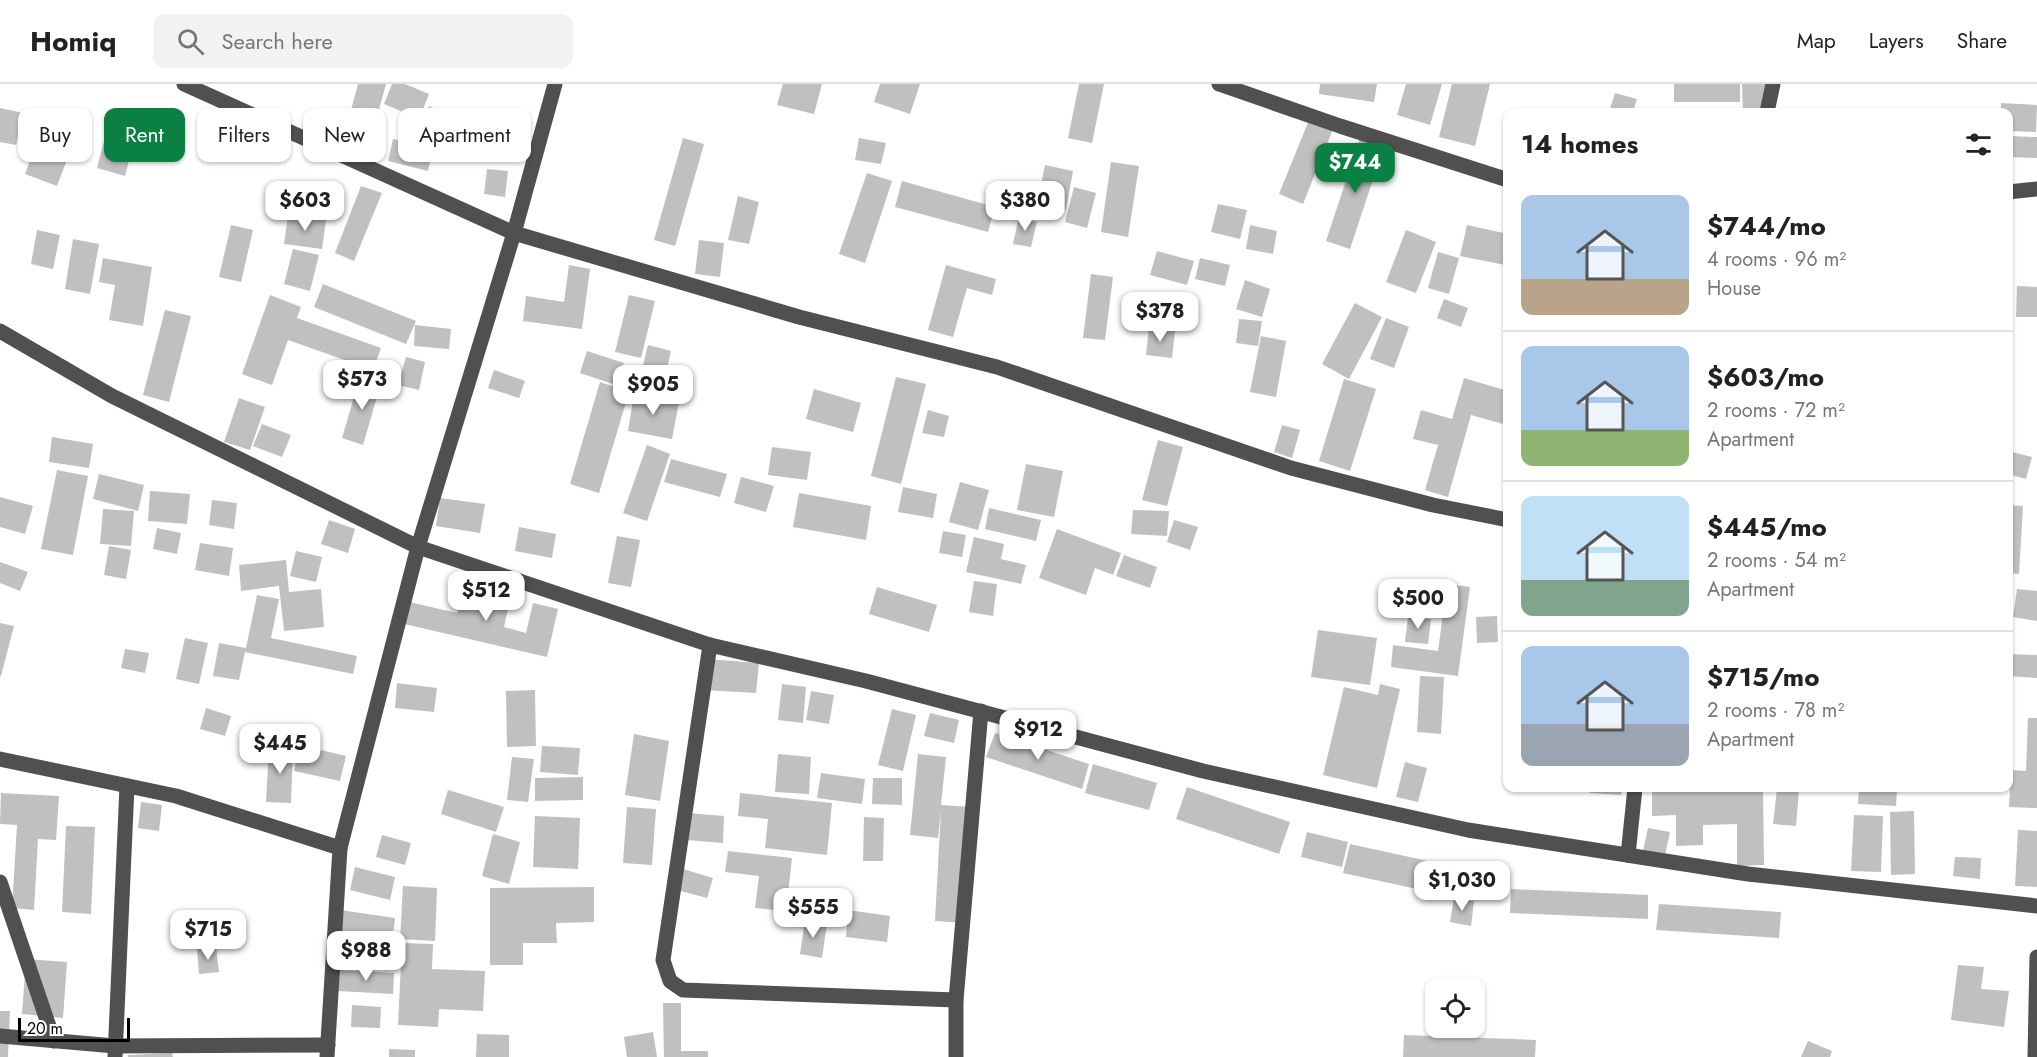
<!DOCTYPE html>
<html lang="en">
<head>
<meta charset="utf-8">
<style>
	:root { --surface:#fff; --page:#f2f2f2; --text:#222; --muted:#767676; --line:#e0e0e0; --accent:#0b8043 }
	body { margin:0; font-family:Jost,sans-serif; background:var(--page); color:var(--text); height:100vh; display:flex; flex-direction:column; font-size:22px; white-space:nowrap }
	* { box-sizing:border-box; margin:0 }
	p { font-size:20px; color:var(--muted) }
	.icon { flex:none; width:33px; height:33px; fill:none; stroke:currentColor; stroke-width:2; stroke-linecap:round; stroke-linejoin:round }
	.map { position:relative; flex:1; overflow:hidden }
	.side { position:absolute; left:1503px; top:24px; width:510px; height:684px; display:flex; flex-direction:column; background:var(--surface); border-radius:12px; box-shadow:0 2px 4px #0004 }
	.side>* { flex:none }
	.top-card { position:absolute; left:18px; top:24px; width:570px; height:54px; display:flex; gap:12px }
	.tools { position:absolute; left:1425px; top:894px; display:grid; gap:12px }
	.tools a { display:grid; place-items:center; width:60px; height:60px; border-radius:12px; background:var(--surface); box-shadow:0 2px 4px #0004; font-size:30px }
	.scale { position:absolute; left:18px; bottom:15px; width:112px; box-sizing:border-box; padding-left:6px; border:3px solid #000; border-top:0; font-size:16px; line-height:21px; white-space:nowrap; color:#000; -webkit-text-stroke:4px #fff; paint-order:stroke }
	.price { position:absolute; translate:-50% -51px; padding:0 14px; border-radius:12px; background:#fff; color:#222; font-size:20px; line-height:39px; filter:drop-shadow(0 2px 3px #0008) }
	.price::after { content:''; position:absolute; left:50%; top:36px; width:18px; height:14px; margin-left:-9px; background:inherit; clip-path:polygon(0 0,100% 0,50% 100%) }
	.price.current { background:var(--accent); color:#fff }
	ul { padding:0; list-style:none }
	li { display:flex; align-items:center; gap:18px; height:150px; padding:0 18px }
	li+li { border-top:2px solid var(--line) }
	li span { display:grid; place-items:center; flex:none; width:168px; height:120px; border-radius:12px; color:#555 }
	li>.icon { margin-inline-start:auto }
	span .icon { width:72px; height:72px; fill:#fffc; stroke-width:1 }
	li b { font-size:26px }
	h2 { display:flex; justify-content:space-between; align-items:center; height:72px; padding:0 18px; font-size:26px }
	.chip { padding:0 21px; border-radius:12px; background:var(--surface); box-shadow:0 2px 4px #0004; font-size:21px; line-height:54px }
	.chip.current { background:var(--accent); color:#fff }
	header { display:flex; align-items:center; gap:36px; box-sizing:border-box; height:84px; padding:0 30px; background:var(--surface); border-bottom:2px solid var(--line) }
	header strong { font-size:28px }
	nav { display:flex; gap:33px; margin-inline-start:auto; font-size:21px }
	.search { width:420px; height:54px; background:var(--page); display:flex; align-items:center; gap:15px; box-sizing:border-box; padding:0 21px; border-radius:12px; color:var(--muted); font-size:22px }
	.map>svg:first-child { display:block }
	.building { fill:#c0c0c0 }
	.lines { fill:none; stroke-linecap:round; stroke-linejoin:round }
	.minor { stroke:#505050; stroke-width:15 }
</style>
</head>
<body>
<header>
<strong>Homiq</strong>
<div class="search"><svg class="icon" aria-label="search" viewBox="0 0 24 24"><circle cx="10" cy="10" r="6"/><path d="M15 15l6 6"/></svg>Search here</div>
<nav><a>Map</a><a>Layers</a><a>Share</a></nav>
</header>
<div class="map">
<svg width="2037" height="973" viewBox="0 0 2037 973">
	<rect width="100%" height="100%" fill="#fff"/>
	<g class="building">
		<polygon points="358,0 386,0 374,44 348,37"/>
		<polygon points="392,0 405,0 429,10 419,35 384,20"/>
		<polygon points="783,0 822,0 814,30 777,21"/>
		<polygon points="880,0 920,0 910,30 874,18"/>
		<polygon points="1079,0 1104,0 1092,59 1068,54"/>
		<polygon points="1320,0 1377,0 1374,18 1319,10"/>
		<polygon points="1406,0 1442,0 1430,41 1397,31"/>
		<polygon points="1452,0 1490,0 1475,62 1439,53"/>
		<rect x="1674" y="0" width="66" height="18"/>
		<polygon points="1742,0 1770,0 1771,28 1743,28"/>
		<polygon points="1615,9 1637,15 1633,28 1609,28"/>
		<polygon points="2001,19 2037,21 2036,48 2008,47 2008,28 2001,28"/>
		<polygon points="429,22 461,37 450,62 417,47"/>
		<polygon points="0,24 23,29 16,61 0,58"/>
		<polygon points="1309,36 1333,45 1303,120 1279,110"/>
		<polygon points="42,45 74,57 57,102 25,90"/>
		<polygon points="2008,52 2037,53 2037,74 2008,73"/>
		<polygon points="683,54 704,60 675,162 654,156"/>
		<polygon points="859,54 886,59 881,80 855,76"/>
		<polygon points="1360,54 1384,62 1350,165 1326,157"/>
		<polygon points="393,55 433,65 428,87 388,77"/>
		<polygon points="104,57 132,65 125,92 97,84"/>
		<polygon points="1111,78 1139,82 1128,153 1101,148"/>
		<polygon points="1045,81 1073,87 1066,126 1037,120"/>
		<polygon points="487,85 508,87 505,113 484,110"/>
		<polygon points="867,89 892,97 865,179 839,170"/>
		<polygon points="902,97 995,123 988,148 895,123"/>
		<polygon points="361,102 382,109 354,177 335,169"/>
		<polygon points="1074,103 1096,109 1087,144 1065,138"/>
		<polygon points="738,112 759,118 749,160 728,156"/>
		<polygon points="1218,120 1247,126 1240,155 1211,148"/>
		<polygon points="288,131 326,136 322,165 284,160"/>
		<polygon points="1019,133 1037,138 1031,163 1013,160"/>
		<polygon points="231,141 253,146 241,198 219,193"/>
		<polygon points="1250,141 1277,147 1273,170 1246,165"/>
		<polygon points="1467,141 1508,150 1505,181 1460,172"/>
		<polygon points="37,146 60,151 53,185 31,180"/>
		<polygon points="1406,146 1436,158 1416,209 1386,198"/>
		<polygon points="73,155 99,160 90,210 65,205"/>
		<polygon points="699,156 724,159 720,193 695,190"/>
		<polygon points="293,165 319,171 310,207 284,200"/>
		<polygon points="1157,167 1194,177 1187,201 1150,191"/>
		<polygon points="1438,168 1459,174 1449,210 1428,204"/>
		<polygon points="103,174 152,183 143,242 109,236 115,201 99,198"/>
		<polygon points="1200,174 1230,181 1225,202 1195,195"/>
		<polygon points="569,181 590,185 582,245 523,237 526,212 564,218"/>
		<polygon points="946,181 996,195 992,211 967,204 953,253 928,246"/>
		<polygon points="1091,190 1113,193 1105,256 1083,254"/>
		<polygon points="1245,196 1270,205 1262,233 1236,225"/>
		<polygon points="323,200 416,237 406,260 314,223"/>
		<polygon points="2017,202 2037,203 2037,233 2016,233"/>
		<polygon points="270,211 301,223 297,234 381,264 373,286 288,256 272,301 242,290"/>
		<polygon points="629,211 655,217 641,274 615,268"/>
		<polygon points="1444,215 1468,224 1461,243 1437,234"/>
		<polygon points="1355,219 1382,233 1349,295 1322,280"/>
		<polygon points="165,226 191,232 169,318 143,311"/>
		<polygon points="1386,234 1409,243 1394,284 1370,275"/>
		<polygon points="1239,235 1262,237 1258,262 1236,259"/>
		<polygon points="415,241 451,245 449,265 414,262"/>
		<polygon points="1149,243 1175,247 1172,274 1146,271"/>
		<polygon points="1261,252 1286,257 1276,313 1250,308"/>
		<polygon points="648,261 671,267 661,311 637,305"/>
		<polygon points="587,267 624,279 616,301 580,289"/>
		<polygon points="406,273 425,278 419,306 398,301"/>
		<polygon points="494,286 525,297 519,314 488,304"/>
		<polygon points="360,293 381,299 363,361 342,354"/>
		<polygon points="896,293 926,300 901,400 871,392"/>
		<polygon points="1464,294 1508,307 1508,325 1503,340 1471,331 1448,413 1425,406 1438,361 1413,355 1421,326 1452,335"/>
		<polygon points="1344,295 1376,305 1350,387 1319,377"/>
		<polygon points="600,298 629,308 599,409 570,400"/>
		<polygon points="814,305 861,319 853,348 806,335"/>
		<polygon points="634,310 679,318 672,355 628,347"/>
		<polygon points="239,314 265,323 250,366 224,358"/>
		<polygon points="928,326 949,332 944,353 922,349"/>
		<polygon points="262,340 291,351 282,373 253,362"/>
		<polygon points="1282,341 1300,346 1292,374 1274,368"/>
		<polygon points="52,353 93,360 89,384 49,378"/>
		<polygon points="1158,356 1183,363 1167,422 1142,416"/>
		<polygon points="647,361 670,370 647,437 623,429"/>
		<polygon points="772,363 811,368 807,396 768,391"/>
		<polygon points="2008,367 2032,373 2026,395 2008,390"/>
		<polygon points="671,375 727,390 720,413 664,398"/>
		<polygon points="1026,380 1063,387 1054,433 1017,426"/>
		<polygon points="57,386 88,392 73,471 41,465"/>
		<polygon points="99,390 144,401 138,427 93,415"/>
		<polygon points="741,393 774,402 766,428 734,419"/>
		<polygon points="960,398 989,406 978,446 949,438"/>
		<polygon points="903,403 937,410 933,434 898,428"/>
		<polygon points="150,407 190,410 187,440 148,437"/>
		<polygon points="799,409 871,422 866,456 793,443"/>
		<polygon points="0,413 33,422 25,450 0,443"/>
		<polygon points="440,414 485,420 480,449 436,442"/>
		<polygon points="212,416 237,419 234,445 209,441"/>
		<polygon points="2008,421 2023,422 2019,490 2008,489"/>
		<polygon points="989,424 1041,436 1036,457 985,445"/>
		<polygon points="103,425 134,427 131,462 100,460"/>
		<polygon points="1133,426 1169,427 1167,452 1131,450"/>
		<polygon points="329,436 355,445 348,469 321,460"/>
		<polygon points="1174,436 1198,443 1190,466 1167,458"/>
		<polygon points="519,443 556,450 552,474 515,467"/>
		<polygon points="157,444 181,449 177,470 153,465"/>
		<polygon points="1057,445 1121,469 1113,491 1095,484 1086,511 1039,494"/>
		<polygon points="943,447 966,451 962,473 939,469"/>
		<polygon points="617,452 640,456 631,503 608,499"/>
		<polygon points="974,453 1004,460 1001,475 1026,481 1021,500 966,488"/>
		<polygon points="200,459 233,464 229,492 195,486"/>
		<polygon points="109,462 131,466 126,495 104,491"/>
		<polygon points="296,467 322,473 316,498 290,492"/>
		<polygon points="1124,471 1157,483 1150,504 1116,492"/>
		<polygon points="286,476 289,508 321,505 324,543 284,547 279,502 241,507 239,481"/>
		<polygon points="0,478 28,488 20,507 0,499"/>
		<polygon points="974,497 997,500 993,532 969,528"/>
		<polygon points="1447,500 1470,503 1458,592 1391,583 1393,561 1438,567"/>
		<polygon points="877,503 937,521 929,548 869,530"/>
		<polygon points="463,504 510,515 504,543 526,549 533,519 558,525 547,573 400,539 405,517 457,529"/>
		<polygon points="2017,505 2037,507 2037,537 2013,533"/>
		<polygon points="257,511 279,515 271,554 357,572 353,590 245,568 239,596 213,592 219,559 246,564"/>
		<polygon points="1497,532 1498,558 1477,559 1476,533"/>
		<polygon points="1408,533 1431,535 1428,560 1405,558"/>
		<polygon points="0,539 14,542 1,592 0,592"/>
		<polygon points="1318,546 1377,554 1370,601 1311,593"/>
		<polygon points="185,554 208,559 199,600 176,595"/>
		<polygon points="125,565 149,569 145,589 121,584"/>
		<polygon points="2008,570 2037,571 2037,594 2008,592"/>
		<polygon points="707,575 759,579 756,609 705,606"/>
		<polygon points="1420,592 1444,593 1441,650 1417,648"/>
		<polygon points="397,599 437,604 434,628 395,624"/>
		<polygon points="782,600 806,603 803,639 778,636"/>
		<polygon points="1380,600 1400,605 1377,704 1323,691 1344,603 1378,611"/>
		<polygon points="535,606 536,662 507,663 506,607"/>
		<polygon points="811,607 834,611 829,640 806,636"/>
		<polygon points="206,624 231,632 225,652 200,645"/>
		<polygon points="892,625 916,631 903,687 878,681"/>
		<polygon points="930,629 959,636 954,659 924,652"/>
		<polygon points="2028,634 2037,634 2037,724 2009,723 2011,686 2026,687"/>
		<polygon points="995,649 1089,680 1082,705 986,673"/>
		<polygon points="634,650 669,657 660,717 625,711"/>
		<polygon points="300,661 346,672 340,697 294,687"/>
		<polygon points="542,662 580,664 578,691 540,688"/>
		<polygon points="269,663 293,665 291,719 266,718"/>
		<polygon points="778,670 811,673 809,710 775,708"/>
		<polygon points="918,670 946,673 941,721 971,723 965,839 935,837 941,726 938,754 910,751"/>
		<polygon points="512,673 534,675 528,718 507,716"/>
		<polygon points="1405,678 1427,684 1418,718 1396,713"/>
		<polygon points="1093,680 1157,699 1149,726 1085,709"/>
		<polygon points="821,689 865,695 862,720 817,714"/>
		<polygon points="583,693 583,716 535,717 535,694"/>
		<polygon points="873,694 902,694 902,721 872,720"/>
		<polygon points="1187,703 1290,738 1279,770 1176,735"/>
		<polygon points="1590,704 1622,704 1621,711 1590,709"/>
		<polygon points="1652,704 1763,704 1764,781 1737,782 1737,740 1703,741 1703,761 1676,762 1676,731 1652,732"/>
		<polygon points="1777,704 1799,706 1796,742 1773,740"/>
		<polygon points="1859,704 1897,704 1896,722 1858,720"/>
		<polygon points="448,706 504,723 496,748 441,730"/>
		<polygon points="1,709 59,712 56,756 38,755 34,826 12,824 17,741 0,740"/>
		<polygon points="740,709 832,719 827,771 765,764 768,735 738,732"/>
		<polygon points="141,718 162,721 159,747 138,744"/>
		<polygon points="627,723 656,725 652,781 623,779"/>
		<polygon points="1914,727 1915,790 1891,791 1890,728"/>
		<polygon points="688,729 724,732 723,759 686,756"/>
		<polygon points="1854,731 1883,732 1881,788 1851,787"/>
		<polygon points="535,732 580,734 578,785 533,783"/>
		<polygon points="864,733 884,734 883,777 863,777"/>
		<polygon points="66,742 95,743 91,830 62,828"/>
		<polygon points="1648,744 1670,748 1665,771 1643,767"/>
		<polygon points="2018,746 2037,747 2037,803 2015,802"/>
		<polygon points="1307,748 1348,758 1342,783 1301,773"/>
		<polygon points="493,750 520,758 509,800 482,792"/>
		<polygon points="382,751 411,759 405,781 376,773"/>
		<polygon points="1350,760 1469,786 1463,815 1343,789"/>
		<polygon points="728,767 792,774 786,827 755,824 759,792 725,788"/>
		<polygon points="1955,773 1981,774 1980,795 1953,792"/>
		<polygon points="355,783 395,793 390,816 350,806"/>
		<polygon points="683,785 713,794 707,814 677,806"/>
		<polygon points="403,802 437,804 435,857 400,855"/>
		<polygon points="594,803 594,838 556,839 557,859 523,859 523,881 490,881 490,804"/>
		<polygon points="1511,805 1648,811 1648,835 1510,829"/>
		<polygon points="1454,814 1474,817 1471,842 1450,838"/>
		<polygon points="1659,820 1781,828 1779,854 1656,846"/>
		<polygon points="340,826 395,834 392,858 336,850"/>
		<polygon points="848,826 890,832 887,858 846,853"/>
		<polygon points="805,836 827,840 822,874 800,870"/>
		<polygon points="402,859 433,860 432,885 485,887 483,927 439,925 438,943 398,941"/>
		<polygon points="216,863 219,888 199,890 197,865"/>
		<polygon points="26,875 67,878 63,934 22,930"/>
		<polygon points="1958,881 1984,883 1981,905 2009,907 2004,943 1951,936"/>
		<polygon points="339,886 394,889 393,910 338,907"/>
		<polygon points="663,919 681,919 681,967 708,967 708,973 664,973"/>
		<polygon points="352,921 381,923 380,944 351,943"/>
		<polygon points="0,927 10,927 8,973 0,973"/>
		<polygon points="653,948 657,973 627,973 624,953"/>
		<polygon points="477,950 509,951 509,973 476,973"/>
		<polygon points="1404,951 1536,956 1535,973 1403,973"/>
		<polygon points="1808,957 1832,967 1830,973 1801,973"/>
		<polygon points="389,965 415,966 415,973 389,973"/>
		<polygon points="172,969 173,973 128,973 128,971"/>
	</g>
	<g class="lines">
		<g class="minor">
			<polyline points="184,0 514,149 799,233 997,283 1291,384 1433,421 1508,436"/>
			<polyline points="1219,0 1340,42 1508,96"/>
			<polyline points="1767,28 1773,0"/>
			<polyline points="2008,108 2037,105"/>
			<polyline points="0,247 112,312 418,463 710,561 866,597 1203,687 1468,746 1748,790 2037,822"/>
			<polyline points="710,561 663,876 670,897 683,906 956,916"/>
			<polyline points="0,675 176,712 340,764"/>
			<polyline points="1628,771 1635,704"/>
			<polyline points="0,798 54,957"/>
			<polyline points="0,952 115,962 328,961"/>
			<polyline points="115,973 127,702"/>
			<polyline points="327,973 340,764 418,463 514,149 555,0"/>
			<polyline points="956,973 956,916 981,627"/>
			<polyline points="2035,973 2037,873"/>
		</g>
	</g>
</svg>
<div class="tools">
<a><svg class="icon" aria-label="locate" viewBox="0 0 24 24"><circle cx="12" cy="12" r="6"/><path d="M12 2v4M12 18v4M2 12h4M18 12h4"/></svg></a>
</div>
<div class="scale">20 m</div>
<b class="price current" style="left:1355px;top:110px">$744</b>
<b class="price" style="left:305px;top:148px">$603</b>
<b class="price" style="left:1025px;top:148px">$380</b>
<b class="price" style="left:1160px;top:259px">$378</b>
<b class="price" style="left:362px;top:327px">$573</b>
<b class="price" style="left:653px;top:332px">$905</b>
<b class="price" style="left:486px;top:538px">$512</b>
<b class="price" style="left:1418px;top:546px">$500</b>
<b class="price" style="left:1038px;top:677px">$912</b>
<b class="price" style="left:280px;top:691px">$445</b>
<b class="price" style="left:1462px;top:828px">$1,030</b>
<b class="price" style="left:813px;top:855px">$555</b>
<b class="price" style="left:208px;top:877px">$715</b>
<b class="price" style="left:366px;top:898px">$988</b>
<div class="top-card">
<a class="chip">Buy</a>
<a class="chip current">Rent</a>
<a class="chip">Filters</a>
<a class="chip">New</a>
<a class="chip">Apartment</a>
</div>
<section class="side">
<h2>14 homes<svg class="icon" aria-label="filters" viewBox="0 0 24 24"><path d="M4 7h16M4 17h16"/><circle cx="9" cy="7" r="2"/><circle cx="15" cy="17" r="2"/></svg></h2>
<ul>
<li><span style="background:linear-gradient(#a9c7e8 70%,#b9a48a 0)"><svg class="icon" aria-label="home" viewBox="0 0 24 24"><path d="M3 11l9-7 9 7M6 9v11h12V9"/></svg></span><div><b>$744/mo</b><p>4 rooms · 96 m²</p><p>House</p></div></li>
<li><span style="background:linear-gradient(#a9c7e8 70%,#8fb573 0)"><svg class="icon" aria-label="home" viewBox="0 0 24 24"><path d="M3 11l9-7 9 7M6 9v11h12V9"/></svg></span><div><b>$603/mo</b><p>2 rooms · 72 m²</p><p>Apartment</p></div></li>
<li><span style="background:linear-gradient(#bfe0f5 70%,#7fa58c 0)"><svg class="icon" aria-label="home" viewBox="0 0 24 24"><path d="M3 11l9-7 9 7M6 9v11h12V9"/></svg></span><div><b>$445/mo</b><p>2 rooms · 54 m²</p><p>Apartment</p></div></li>
<li><span style="background:linear-gradient(#a9c7e8 65%,#9aa5b1 0)"><svg class="icon" aria-label="home" viewBox="0 0 24 24"><path d="M3 11l9-7 9 7M6 9v11h12V9"/></svg></span><div><b>$715/mo</b><p>2 rooms · 78 m²</p><p>Apartment</p></div></li>
</ul>
</section>
</div>
</body>
</html>
